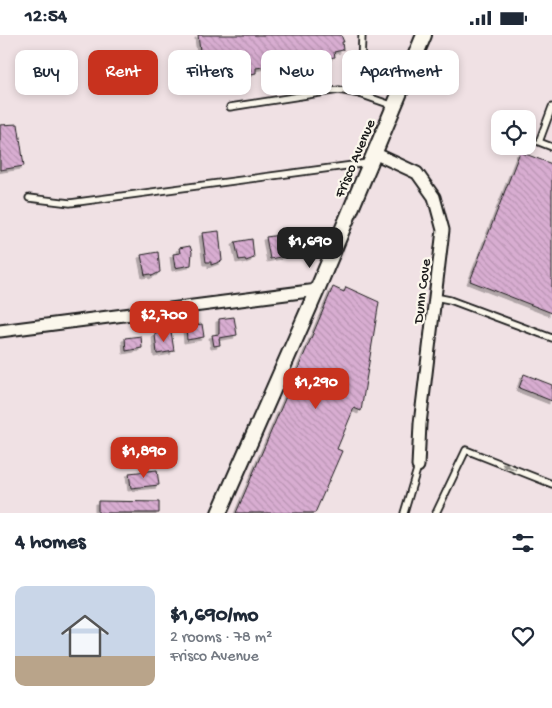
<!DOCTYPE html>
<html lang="en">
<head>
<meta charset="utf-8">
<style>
	:root { --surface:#fff; --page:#f6f6f7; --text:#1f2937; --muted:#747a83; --accent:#c8321e }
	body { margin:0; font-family:"Gochi Hand",sans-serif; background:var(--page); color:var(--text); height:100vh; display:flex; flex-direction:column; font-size:19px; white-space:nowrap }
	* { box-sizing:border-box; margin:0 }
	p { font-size:16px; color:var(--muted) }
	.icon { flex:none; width:28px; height:28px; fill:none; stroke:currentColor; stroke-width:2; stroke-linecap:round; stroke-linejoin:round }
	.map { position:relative; height:478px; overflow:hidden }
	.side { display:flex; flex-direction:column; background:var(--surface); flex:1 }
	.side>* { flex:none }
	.banner { position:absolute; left:15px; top:15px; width:522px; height:45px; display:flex; gap:10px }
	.fabs { position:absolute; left:491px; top:75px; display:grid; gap:10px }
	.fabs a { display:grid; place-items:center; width:45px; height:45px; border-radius:10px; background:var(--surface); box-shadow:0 2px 8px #0003; font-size:25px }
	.price { position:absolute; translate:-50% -42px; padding:0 11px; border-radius:10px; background:var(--accent); color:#fff; font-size:16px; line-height:32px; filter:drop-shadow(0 1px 2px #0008) }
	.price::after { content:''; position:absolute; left:50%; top:30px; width:15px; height:11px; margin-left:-8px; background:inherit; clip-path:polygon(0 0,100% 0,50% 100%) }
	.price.current { background:#222; color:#fff }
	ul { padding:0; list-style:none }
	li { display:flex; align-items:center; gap:15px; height:125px; padding:0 15px }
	li span { display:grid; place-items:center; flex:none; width:140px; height:100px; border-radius:10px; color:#555 }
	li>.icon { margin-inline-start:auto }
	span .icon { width:60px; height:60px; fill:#fffc; stroke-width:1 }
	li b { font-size:21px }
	h2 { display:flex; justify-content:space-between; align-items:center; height:60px; padding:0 15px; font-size:21px }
	.pill { padding:0 18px; border-radius:10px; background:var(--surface); box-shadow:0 2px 8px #0003; font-size:18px; line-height:45px }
	.pill.current { background:var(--accent); color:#fff }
	.status { display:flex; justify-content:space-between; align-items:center; height:35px; padding:0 25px; background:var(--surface); direction:ltr }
	.status svg { height:14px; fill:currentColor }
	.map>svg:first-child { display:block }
	.building { fill:url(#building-back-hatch); stroke:#1c1c1c; filter:url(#shadow) }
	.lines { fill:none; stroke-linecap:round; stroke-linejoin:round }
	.service-casing { stroke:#1c1c1c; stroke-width:9 }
	.minor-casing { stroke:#1c1c1c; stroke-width:15 }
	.tertiary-casing { stroke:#1c1c1c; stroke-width:18 }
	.service { stroke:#fbf7ec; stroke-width:5.5 }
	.minor { stroke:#fbf7ec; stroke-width:11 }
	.tertiary { stroke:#fbf7ec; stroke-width:14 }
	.oneway { fill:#97948e }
	.labels { text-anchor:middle; stroke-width:4.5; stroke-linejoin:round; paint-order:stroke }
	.street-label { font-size:15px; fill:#1c1c1c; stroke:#fbf7ec }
</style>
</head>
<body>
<div class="status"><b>12:54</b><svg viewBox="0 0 49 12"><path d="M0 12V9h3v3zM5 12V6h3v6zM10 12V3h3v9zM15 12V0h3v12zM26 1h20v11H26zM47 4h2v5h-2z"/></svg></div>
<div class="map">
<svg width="552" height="478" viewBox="0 0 552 478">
	<defs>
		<pattern id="building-back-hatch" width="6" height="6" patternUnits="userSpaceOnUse" patternTransform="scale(1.25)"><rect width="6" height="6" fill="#d8add1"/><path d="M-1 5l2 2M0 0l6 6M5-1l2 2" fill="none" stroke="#b994b3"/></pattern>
		<filter id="shadow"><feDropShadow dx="-3" dy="3" stdDeviation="0" flood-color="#0004"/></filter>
	</defs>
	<rect width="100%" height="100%" fill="#f0e1e4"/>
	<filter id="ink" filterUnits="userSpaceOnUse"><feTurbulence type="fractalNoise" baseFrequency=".02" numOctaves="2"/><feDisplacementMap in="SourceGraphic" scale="10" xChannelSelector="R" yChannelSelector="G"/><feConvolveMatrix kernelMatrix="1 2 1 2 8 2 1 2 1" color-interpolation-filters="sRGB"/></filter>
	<g filter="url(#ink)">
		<g class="building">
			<polygon points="198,0 341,0 344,7 342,7 343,15 334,17 335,22 320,24 320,27 312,28 312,25 256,33 256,38 251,39 250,34 247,33 203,39"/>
			<polygon points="18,89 24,131 0,135 0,90"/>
			<polygon points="520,117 552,129 552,278 470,246"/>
			<polygon points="219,196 222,226 211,230 211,227 206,227 202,198"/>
			<polygon points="280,200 282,208 285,208 285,221 270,224 266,202"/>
			<polygon points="252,204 254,223 246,226 245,224 239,225 235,207"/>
			<polygon points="190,211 192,217 191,230 175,233 173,219 180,218 179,213"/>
			<polygon points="158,217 160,237 152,241 151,239 145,240 141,220"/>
			<polygon points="333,252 344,257 346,252 379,267 361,376 354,373 337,414 342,416 315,478 236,478"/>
			<polygon points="234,282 237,300 219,303 220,310 214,311 212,300 219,299 219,284"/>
			<polygon points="195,288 195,290 202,289 204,302 187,305 186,292"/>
			<polygon points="171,296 174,316 157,319 155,299"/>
			<polygon points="141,301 142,313 126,316 125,303"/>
			<polygon points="524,339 552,350 552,366 519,353"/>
			<polygon points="157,435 159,450 131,453 129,438"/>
			<polygon points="98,466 159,467 159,478 98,478"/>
		</g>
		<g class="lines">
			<defs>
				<g id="service">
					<polyline points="362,0 360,59 394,71"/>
					<polyline points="230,72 339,55 360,59"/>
					<polyline points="552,72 539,107 552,112"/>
					<polyline points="29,163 70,168 368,128"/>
					<polyline points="435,262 450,265 552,303"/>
					<polyline points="404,478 418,431"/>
					<polyline points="436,478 466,415 552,449"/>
				</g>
				<g id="minor">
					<polyline points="374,118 417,138 434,162 443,195 420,389 418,431"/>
					<polyline points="0,296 317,255"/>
				</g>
				<polyline id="tertiary" points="219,478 317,255 424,0"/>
			</defs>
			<use href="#service" class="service-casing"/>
			<use href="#minor" class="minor-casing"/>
			<use href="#tertiary" class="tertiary-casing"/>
			<use href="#service" class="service"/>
			<use href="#minor" class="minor"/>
			<use href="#tertiary" class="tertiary"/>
		</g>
		<defs><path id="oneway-solid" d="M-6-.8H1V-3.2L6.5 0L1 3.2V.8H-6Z" transform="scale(1.25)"/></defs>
		<use class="oneway" href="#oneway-solid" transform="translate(509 432) rotate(-159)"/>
	</g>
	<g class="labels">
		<g class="street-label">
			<text transform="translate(354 123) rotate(-67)" y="5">Frisco Avenue</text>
			<text transform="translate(421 256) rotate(-83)" y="5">Dunn Cove</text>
		</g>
	</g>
</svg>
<div class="fabs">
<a><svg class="icon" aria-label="locate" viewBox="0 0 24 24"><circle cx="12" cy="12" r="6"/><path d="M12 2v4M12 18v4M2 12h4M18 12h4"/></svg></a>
</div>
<b class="price current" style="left:310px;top:234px">$1,690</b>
<b class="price" style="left:164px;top:308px">$2,700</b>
<b class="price" style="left:316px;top:375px">$1,290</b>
<b class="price" style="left:144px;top:444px">$1,890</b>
<div class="banner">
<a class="pill">Buy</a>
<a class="pill current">Rent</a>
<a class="pill">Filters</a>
<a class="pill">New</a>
<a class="pill">Apartment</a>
</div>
</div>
<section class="side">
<h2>4 homes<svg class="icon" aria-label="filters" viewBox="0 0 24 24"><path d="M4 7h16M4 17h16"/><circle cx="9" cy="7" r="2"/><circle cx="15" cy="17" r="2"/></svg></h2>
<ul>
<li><span style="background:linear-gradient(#c9d6e8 70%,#b9a48a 0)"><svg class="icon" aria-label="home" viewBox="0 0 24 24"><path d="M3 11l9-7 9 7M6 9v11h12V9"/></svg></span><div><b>$1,690/mo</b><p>2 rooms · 78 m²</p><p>Frisco Avenue</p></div><svg class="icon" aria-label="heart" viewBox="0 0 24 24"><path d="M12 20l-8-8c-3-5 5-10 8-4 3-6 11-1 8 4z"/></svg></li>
</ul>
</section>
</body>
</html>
